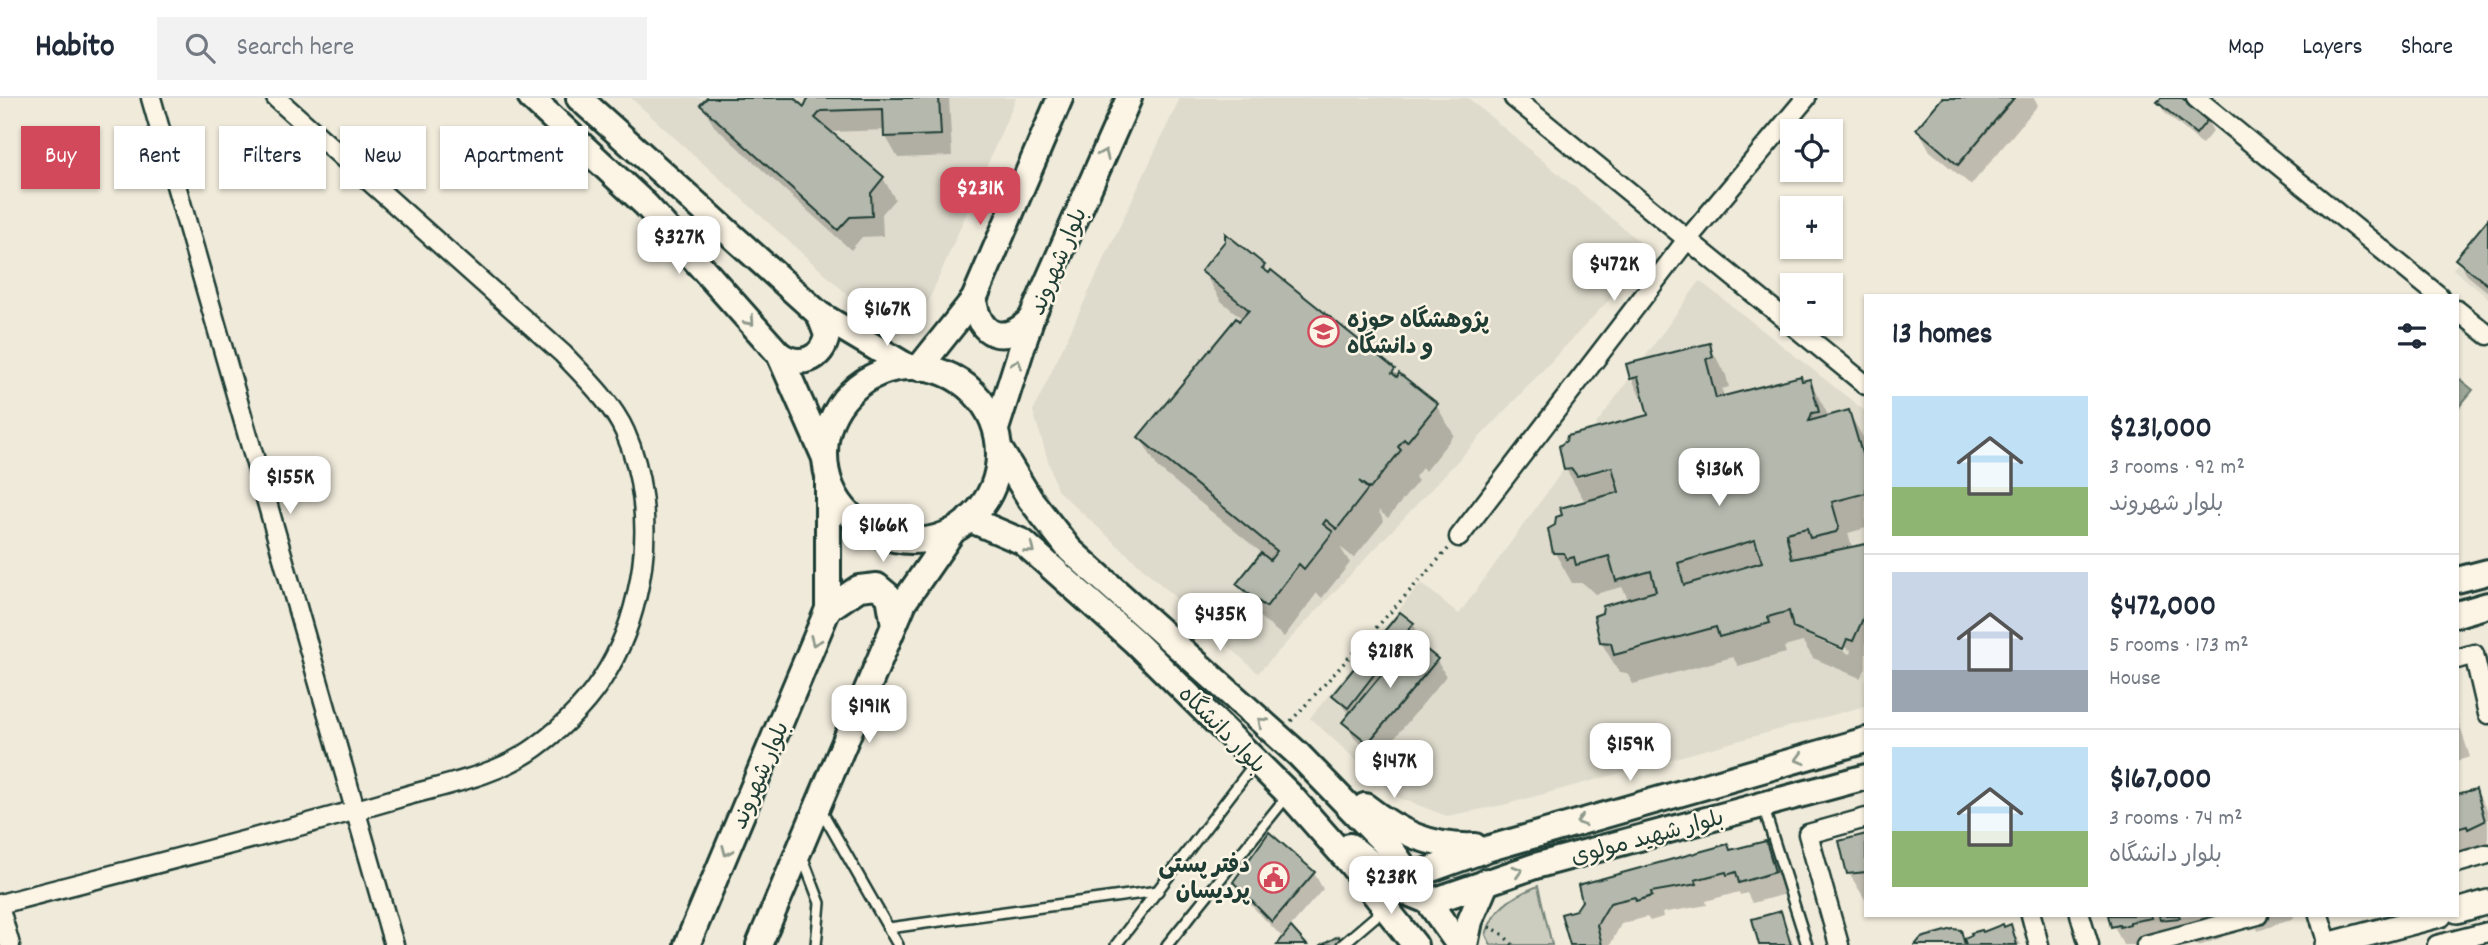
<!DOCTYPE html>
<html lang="en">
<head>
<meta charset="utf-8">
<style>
	:root { --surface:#fff; --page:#f2f2f3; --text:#1f2937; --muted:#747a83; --line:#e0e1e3; --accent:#d1495b }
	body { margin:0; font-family:Dekko,"Playpen Sans Arabic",sans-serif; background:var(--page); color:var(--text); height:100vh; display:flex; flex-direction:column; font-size:26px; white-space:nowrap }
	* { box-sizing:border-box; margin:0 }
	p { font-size:23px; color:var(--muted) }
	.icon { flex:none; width:38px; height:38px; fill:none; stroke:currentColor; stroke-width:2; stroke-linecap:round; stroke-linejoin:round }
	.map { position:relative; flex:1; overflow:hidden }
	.drawer { position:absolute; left:1864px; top:196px; width:595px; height:623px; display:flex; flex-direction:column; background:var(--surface); border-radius:0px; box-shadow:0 2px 5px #0004 }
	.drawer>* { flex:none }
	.top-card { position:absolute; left:21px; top:28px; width:665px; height:63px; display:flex; gap:14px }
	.tools { position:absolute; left:1780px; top:21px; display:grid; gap:14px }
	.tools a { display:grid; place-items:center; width:63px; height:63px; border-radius:0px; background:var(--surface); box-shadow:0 2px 5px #0004; font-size:35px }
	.price { position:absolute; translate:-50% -60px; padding:0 16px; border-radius:14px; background:#fff; color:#222; font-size:23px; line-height:46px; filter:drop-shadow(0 2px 4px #0008) }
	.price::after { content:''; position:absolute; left:50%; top:42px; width:21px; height:16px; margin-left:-10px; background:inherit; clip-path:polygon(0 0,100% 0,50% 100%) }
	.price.on { background:var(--accent); color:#fff }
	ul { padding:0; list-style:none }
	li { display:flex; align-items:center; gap:21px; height:175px; padding:0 28px }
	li+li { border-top:2px solid var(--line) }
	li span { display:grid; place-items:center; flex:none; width:196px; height:140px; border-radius:0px; color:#555 }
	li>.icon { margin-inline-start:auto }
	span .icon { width:84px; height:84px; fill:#fffc; stroke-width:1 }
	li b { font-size:30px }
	h2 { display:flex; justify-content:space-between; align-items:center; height:84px; padding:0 28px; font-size:30px }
	.tag { padding:0 24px; border-radius:0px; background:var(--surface); box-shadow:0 2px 5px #0004; font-size:24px; line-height:63px }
	.tag.on { background:var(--accent); color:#fff }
	header { display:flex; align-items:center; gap:42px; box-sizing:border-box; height:98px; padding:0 35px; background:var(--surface); border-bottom:2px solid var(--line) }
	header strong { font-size:33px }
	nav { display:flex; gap:38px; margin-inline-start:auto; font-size:24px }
	.search { width:490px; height:63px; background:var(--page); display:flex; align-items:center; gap:18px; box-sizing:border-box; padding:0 24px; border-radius:0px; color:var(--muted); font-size:26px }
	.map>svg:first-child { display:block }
	.built { fill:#dedbcc }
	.green { fill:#cccdbf; stroke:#76857a; stroke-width:2 }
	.water { fill:#9fa89a; stroke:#6c7d71; stroke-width:2 }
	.shadow { fill:#0003; fill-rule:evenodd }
	.building { fill:#b5b9ad; stroke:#1f3d34; stroke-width:2; fill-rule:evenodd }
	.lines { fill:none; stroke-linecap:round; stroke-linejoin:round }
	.service-casing { stroke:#1f3d34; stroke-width:14 }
	.minor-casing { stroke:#1f3d34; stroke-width:23 }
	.tertiary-casing { stroke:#1f3d34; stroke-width:28 }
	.secondary-casing { stroke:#1f3d34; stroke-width:30 }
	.path { stroke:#1f3d34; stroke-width:3.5; stroke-dasharray:2 5; stroke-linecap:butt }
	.service { stroke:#fcf5e5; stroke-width:9 }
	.minor { stroke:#fcf5e5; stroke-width:18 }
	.tertiary { stroke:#fcf5e5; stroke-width:23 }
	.secondary { stroke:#fcf5e5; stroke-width:24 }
	.oneway { stroke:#8e998c }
	.labels { text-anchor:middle; stroke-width:5; stroke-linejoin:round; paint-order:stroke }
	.street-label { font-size:23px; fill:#1f3d34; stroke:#fcf5e5 }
	.poi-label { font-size:23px; font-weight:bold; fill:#1f3d34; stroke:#fcf5e5; text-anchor:start }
</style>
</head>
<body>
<header>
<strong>Habito</strong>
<div class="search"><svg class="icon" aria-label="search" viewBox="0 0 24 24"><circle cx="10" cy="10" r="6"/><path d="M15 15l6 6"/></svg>Search here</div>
<nav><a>Map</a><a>Layers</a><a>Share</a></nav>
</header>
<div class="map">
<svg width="2488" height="847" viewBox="0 0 2488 847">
	<rect width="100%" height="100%" fill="#efeada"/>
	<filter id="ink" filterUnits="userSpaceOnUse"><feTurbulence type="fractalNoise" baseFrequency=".0143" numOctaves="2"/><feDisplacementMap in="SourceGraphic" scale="14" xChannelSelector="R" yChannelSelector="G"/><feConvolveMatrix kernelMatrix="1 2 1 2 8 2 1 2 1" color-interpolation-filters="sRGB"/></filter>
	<g filter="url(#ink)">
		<g class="built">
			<polygon points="631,0 1016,0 917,230 892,237"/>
			<polygon points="1180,0 1468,0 1653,155 1258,575 1057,392 1033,313"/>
			<polygon points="2488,128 2488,200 2453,171"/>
			<polygon points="1700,183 1865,313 1865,608 1503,707 1447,718 1397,699 1310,620 1421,485 1459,516"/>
		</g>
		<path class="green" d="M1538,788l14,59h-61l-5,-10c7,-27 27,-39 52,-49z"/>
		<polygon class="water" points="2457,279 2473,292 2457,311"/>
		<g class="shadow">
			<polygon points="709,0 792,0 804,11 809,0 949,0 952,58 898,60 886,39 886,32 830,34 883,80 895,101 882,116 883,138 862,139 851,152 714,28 702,7"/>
			<polygon points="1944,0 2034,0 2038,7 1971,87 1930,53 1918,31"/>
			<polygon points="2163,0 2179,0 2207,23 2213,33 2202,46 2165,15 2159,5"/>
			<polygon points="2488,124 2488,194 2467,177 2458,161"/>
			<polygon points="1264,168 1269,177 1436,307 1454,337 1425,373 1422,370 1415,379 1418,383 1388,420 1378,412 1384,423 1354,460 1340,449 1350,465 1322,500 1317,495 1284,539 1256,516 1238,486 1263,456 1158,370 1140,339 1243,221 1221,203 1203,173"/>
			<path d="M1709,247l17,30 3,12 -7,2 2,9 86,-17 19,36 19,-5 18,30v86l-18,5 4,14h14v122l-6,9 -47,-20 -10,-16 -19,5 2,6 -48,13 -5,-9 -100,27 -6,-11 -8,-1 -18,-30 28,-41 -7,-14 -27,7 -12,-11h-11l-17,-30 36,-53h-7l-18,-31 84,-53 -18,-37zM1620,365l1,3 -45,12 5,-5zM1799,531l52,21 -1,4 -51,-22z"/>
			<polygon points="1413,526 1422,542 1418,547 1437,563 1446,578 1378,660 1354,640 1345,624 1350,618 1334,597"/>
			<polygon points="2457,620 2470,659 2457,663"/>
			<polygon points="2476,693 2488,714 2488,760 2457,766 2457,698"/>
			<polygon points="1866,738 1866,803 1849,775"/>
			<polygon points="1766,745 1778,766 1786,796 1752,805 1747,795 1740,797 1739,794 1706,803 1707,807 1662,815 1663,819 1650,823 1647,819 1621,826 1610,847 1572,847 1564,817 1731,754"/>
			<polygon points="1314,775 1323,791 1289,830 1305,847 1279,847 1284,841 1244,800 1235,784"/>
			<polygon points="1781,815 1794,847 1761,847"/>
			<polygon points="2109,817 2217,817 2223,839 2202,847 2123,847"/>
			<polygon points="2241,817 2293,817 2294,820 2258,833 2257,830 2250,832"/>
			<polygon points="2010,828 2021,847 1917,847 1960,834 1965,841 1974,838 1973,836"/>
		</g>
		<g class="building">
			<polygon points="707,0 794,0 804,9 808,0 939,0 941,37 884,39 883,11 821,13 815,20 884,79 871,95 872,118 850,119 838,132 700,7"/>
			<polygon points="1942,0 2014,0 1958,67 1916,31"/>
			<polygon points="2161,0 2182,0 2208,21 2196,36 2157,4"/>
			<polygon points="2488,121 2488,187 2455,161"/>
			<polygon points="1225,135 1265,167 1262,170 1269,175 1271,172 1395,271 1392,275 1397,279 1399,275 1438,306 1407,344 1404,341 1398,349 1401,352 1370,391 1359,383 1368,391 1337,431 1326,422 1323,426 1333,434 1304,471 1299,466 1266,509 1236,486 1261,455 1270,462 1277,453 1138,339 1236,220 1239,223 1249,212 1201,173 1225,143"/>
			<path d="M1710,245l3,14 -7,2 10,39 85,-22 1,5 8,-2 9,33 -7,1 -3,8 40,-11 17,57v26l-34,9 7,25 -3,5 -26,6 -3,-10 -21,5 6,26 74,-15v68l-13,29 -6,-2 -4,10 -50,-21 -4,-17 -21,6 2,6 -51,14 -3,-10 -102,28 -3,-12 -11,-1 -6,-26 8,-3 1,-7 53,-15 -5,-20 -35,10 -7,-25 -33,9 -2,-8 -7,2 -3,-6h-11l-5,-24 7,-4 1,-8 6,-2 -2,-7 59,-16 -7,-25 -35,9 -5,-7 -8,1 -5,-24 7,-5 1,-5 81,-21 -10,-38 -8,2 -4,-15zM1755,442l7,22 -78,23 -6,-22z"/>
			<polygon points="1400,514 1414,525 1348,610 1332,597"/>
			<polygon points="1412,540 1438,561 1368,645 1342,624"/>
			<polygon points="2476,691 2485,723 2468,731 2467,728 2457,731 2457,696"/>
			<polygon points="1269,734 1315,774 1272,824 1233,784"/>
			<polygon points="1866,736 1866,774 1847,776 1839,743"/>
			<polygon points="1766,743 1775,774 1739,785 1736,774 1727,777 1726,774 1695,782 1697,786 1651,794 1652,798 1636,803 1635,799 1610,805 1597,827 1602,847 1570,847 1561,816 1576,812 1582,803 1578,787 1728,746 1730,752"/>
			<polygon points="1781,813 1791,847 1759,847 1752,821"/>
			<polygon points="2108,817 2151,817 2152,820 2130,824 2130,826 2120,829 2119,827 2111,829"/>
			<polygon points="2159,817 2179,817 2180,820 2160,822"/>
			<polygon points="2003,826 2004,829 2011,826 2017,847 1966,847 1964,840 1972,837 1971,835 1982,832 1983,834"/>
			<polygon points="1291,829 1307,847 1277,847"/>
			<polygon points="1953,831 1961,832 1965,847 1915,847 1921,840"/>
			<polygon points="1338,838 1346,847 1322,847"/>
		</g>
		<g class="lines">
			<defs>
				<g id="service">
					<polyline points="1763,708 1807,847"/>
					<polyline points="821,712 898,847"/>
					<polyline points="802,758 820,805 816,847"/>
					<polyline points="889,830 1158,793"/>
					<polyline points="1116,847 1255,665"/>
					<polyline points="1167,847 1288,697"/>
					<polyline points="1342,847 1383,812"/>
				</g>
				<g id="minor">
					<polyline points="151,0 394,847"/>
					<polyline points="1514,0 1866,287"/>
					<polyline points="2196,0 2439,198"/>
					<polyline points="2457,212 2488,237"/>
					<polyline points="1459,439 1686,143 1806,0"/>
					<polyline points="2457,561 2474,556 2488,616"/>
					<polyline points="2457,765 2488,756"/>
					<path d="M0,806c133,-35 266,-67 398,-106 45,-13 99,-22 138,-51 63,-46 95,-103 106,-180 6,-43 1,-95 -17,-135 -13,-29 -40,-55 -62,-78l-287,-256"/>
					<polyline points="0,811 10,847"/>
					<polyline points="2031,817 2039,847"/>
					<polyline points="2080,817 2089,847"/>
					<polyline points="2319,817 2328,847"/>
					<polyline points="1839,847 1808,736 1866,720"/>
					<polyline points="2146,847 2258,817"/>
					<polyline points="2437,847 2488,834"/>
				</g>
				<g id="tertiary">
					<polyline points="2457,813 2488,804"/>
					<polyline points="2327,847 2440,817"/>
				</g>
				<g id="secondary">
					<polyline points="531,0 646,107 779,256 824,358"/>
					<polyline points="579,0 819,216 908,269"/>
					<path d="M974,201c4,38 31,47 57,20"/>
					<path d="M779,256c20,14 44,6 48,-19l-8,-21"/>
					<circle cx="912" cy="356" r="87"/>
					<polyline points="919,270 974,201 1060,0"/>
					<polyline points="996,331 1031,221 1129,0"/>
					<polyline points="999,350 1030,401 1070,452 1298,656 1394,755 1459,847"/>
					<polyline points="969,421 1023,444 1134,543 1289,696 1350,765 1415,847"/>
					<polyline points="2457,482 2488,474"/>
					<polyline points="828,511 859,490 877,488 889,498 894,527"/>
					<polyline points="2457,516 2488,507"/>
					<path d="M1365,708c33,26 66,42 110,40"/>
					<polyline points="1350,748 1408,795 1430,804 1535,768 1866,679"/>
					<polyline points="1412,778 1490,750 1866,642"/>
					<polyline points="687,847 828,511 828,384"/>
					<polyline points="759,847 904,504 953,433"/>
					<polyline points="1465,847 1470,823 1487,783"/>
				</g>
			</defs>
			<use href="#service" class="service-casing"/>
			<use href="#minor" class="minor-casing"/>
			<use href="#tertiary" class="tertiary-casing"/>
			<use href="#secondary" class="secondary-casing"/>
			<g class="path">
				<polyline points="1291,623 1449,450"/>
				<polyline points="1489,829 1500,834 1513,847"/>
			</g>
			<use href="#service" class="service"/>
			<use href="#minor" class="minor"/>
			<use href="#tertiary" class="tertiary"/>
			<use href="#secondary" class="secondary"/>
		</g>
		<defs><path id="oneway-chevron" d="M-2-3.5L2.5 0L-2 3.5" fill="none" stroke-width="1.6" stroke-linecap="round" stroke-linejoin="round" transform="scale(1.75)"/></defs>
		<g class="oneway">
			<use href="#oneway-chevron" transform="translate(1104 56) rotate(-66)"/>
			<use href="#oneway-chevron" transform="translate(750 223) rotate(48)"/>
			<use href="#oneway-chevron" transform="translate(1017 266) rotate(-72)"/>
			<use href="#oneway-chevron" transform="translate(1030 451) rotate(39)"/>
			<use href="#oneway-chevron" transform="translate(815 543) rotate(113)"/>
			<use href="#oneway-chevron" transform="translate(1262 624) rotate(-138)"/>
			<use href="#oneway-chevron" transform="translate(1800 661) rotate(164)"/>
			<use href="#oneway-chevron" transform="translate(1581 723) rotate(164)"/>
			<use href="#oneway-chevron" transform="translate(727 753) rotate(113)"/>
			<use href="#oneway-chevron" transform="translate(1518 773) rotate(-17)"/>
		</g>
	</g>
	<defs>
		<symbol id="university-ring" viewBox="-11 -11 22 22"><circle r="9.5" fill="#fcf5e5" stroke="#d1495b" stroke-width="1.5"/><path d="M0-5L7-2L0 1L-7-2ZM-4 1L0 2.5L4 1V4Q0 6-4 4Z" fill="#d1495b"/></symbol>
		<symbol id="civic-ring" viewBox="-11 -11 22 22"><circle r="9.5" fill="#fcf5e5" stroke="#d1495b" stroke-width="1.5"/><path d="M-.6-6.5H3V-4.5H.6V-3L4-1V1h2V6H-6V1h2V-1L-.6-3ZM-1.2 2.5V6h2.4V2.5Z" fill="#d1495b"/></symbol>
	</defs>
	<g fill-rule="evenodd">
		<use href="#university-ring" x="1306" y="216" width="35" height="35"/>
		<use href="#civic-ring" x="1256" y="762" width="35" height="35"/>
	</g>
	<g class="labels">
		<g class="street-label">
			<text transform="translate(1057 163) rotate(-67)" y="8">بلوار شهروند</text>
			<text transform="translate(1223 631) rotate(45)" y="8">بلوار دانشگاه</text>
			<text transform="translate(759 677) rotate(-67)" y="8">بلوار شهروند</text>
			<text transform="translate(1647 738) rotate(-15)" y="8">بلوار شهید مولوی</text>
		</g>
		<g class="poi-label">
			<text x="1347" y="229">پژوهشگاه حوزه<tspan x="1347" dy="26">و دانشگاه</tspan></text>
			<text x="1250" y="774" text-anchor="end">دفتر پستی<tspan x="1250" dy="26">پردیسان</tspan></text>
		</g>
	</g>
</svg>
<div class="tools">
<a><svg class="icon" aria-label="locate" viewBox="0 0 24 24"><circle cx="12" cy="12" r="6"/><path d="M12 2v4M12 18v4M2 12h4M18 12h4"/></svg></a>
<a>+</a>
<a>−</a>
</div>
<b class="price on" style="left:980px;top:129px">$231K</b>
<b class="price" style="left:679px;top:178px">$327K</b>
<b class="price" style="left:1614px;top:205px">$472K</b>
<b class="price" style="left:887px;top:250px">$167K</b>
<b class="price" style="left:1719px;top:410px">$136K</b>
<b class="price" style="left:290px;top:418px">$155K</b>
<b class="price" style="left:883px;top:466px">$166K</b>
<b class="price" style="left:1220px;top:555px">$435K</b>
<b class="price" style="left:1390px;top:592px">$218K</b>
<b class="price" style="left:869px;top:647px">$191K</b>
<b class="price" style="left:1630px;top:685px">$159K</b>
<b class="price" style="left:1394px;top:702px">$147K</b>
<b class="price" style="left:1391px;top:818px">$238K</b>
<div class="top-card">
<a class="tag on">Buy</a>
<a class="tag">Rent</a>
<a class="tag">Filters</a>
<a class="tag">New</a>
<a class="tag">Apartment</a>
</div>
<section class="drawer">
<h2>13 homes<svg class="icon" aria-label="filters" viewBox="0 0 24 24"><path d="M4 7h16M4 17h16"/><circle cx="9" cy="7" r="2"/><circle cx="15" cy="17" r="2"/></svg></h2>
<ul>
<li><span style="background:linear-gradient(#bfe0f5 65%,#8fb573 0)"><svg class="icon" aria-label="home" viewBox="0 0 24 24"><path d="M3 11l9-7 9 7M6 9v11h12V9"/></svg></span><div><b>$231,000</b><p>3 rooms · 92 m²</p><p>بلوار شهروند</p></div></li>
<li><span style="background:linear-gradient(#c9d6e8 70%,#9aa5b1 0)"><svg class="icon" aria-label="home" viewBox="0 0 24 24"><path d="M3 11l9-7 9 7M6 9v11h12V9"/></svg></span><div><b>$472,000</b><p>5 rooms · 173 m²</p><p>House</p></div></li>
<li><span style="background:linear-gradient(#bfe0f5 60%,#8fb573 0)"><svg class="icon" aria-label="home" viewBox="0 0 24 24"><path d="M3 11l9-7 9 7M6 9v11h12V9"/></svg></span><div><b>$167,000</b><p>3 rooms · 74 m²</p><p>بلوار دانشگاه</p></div></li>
</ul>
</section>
</div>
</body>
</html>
